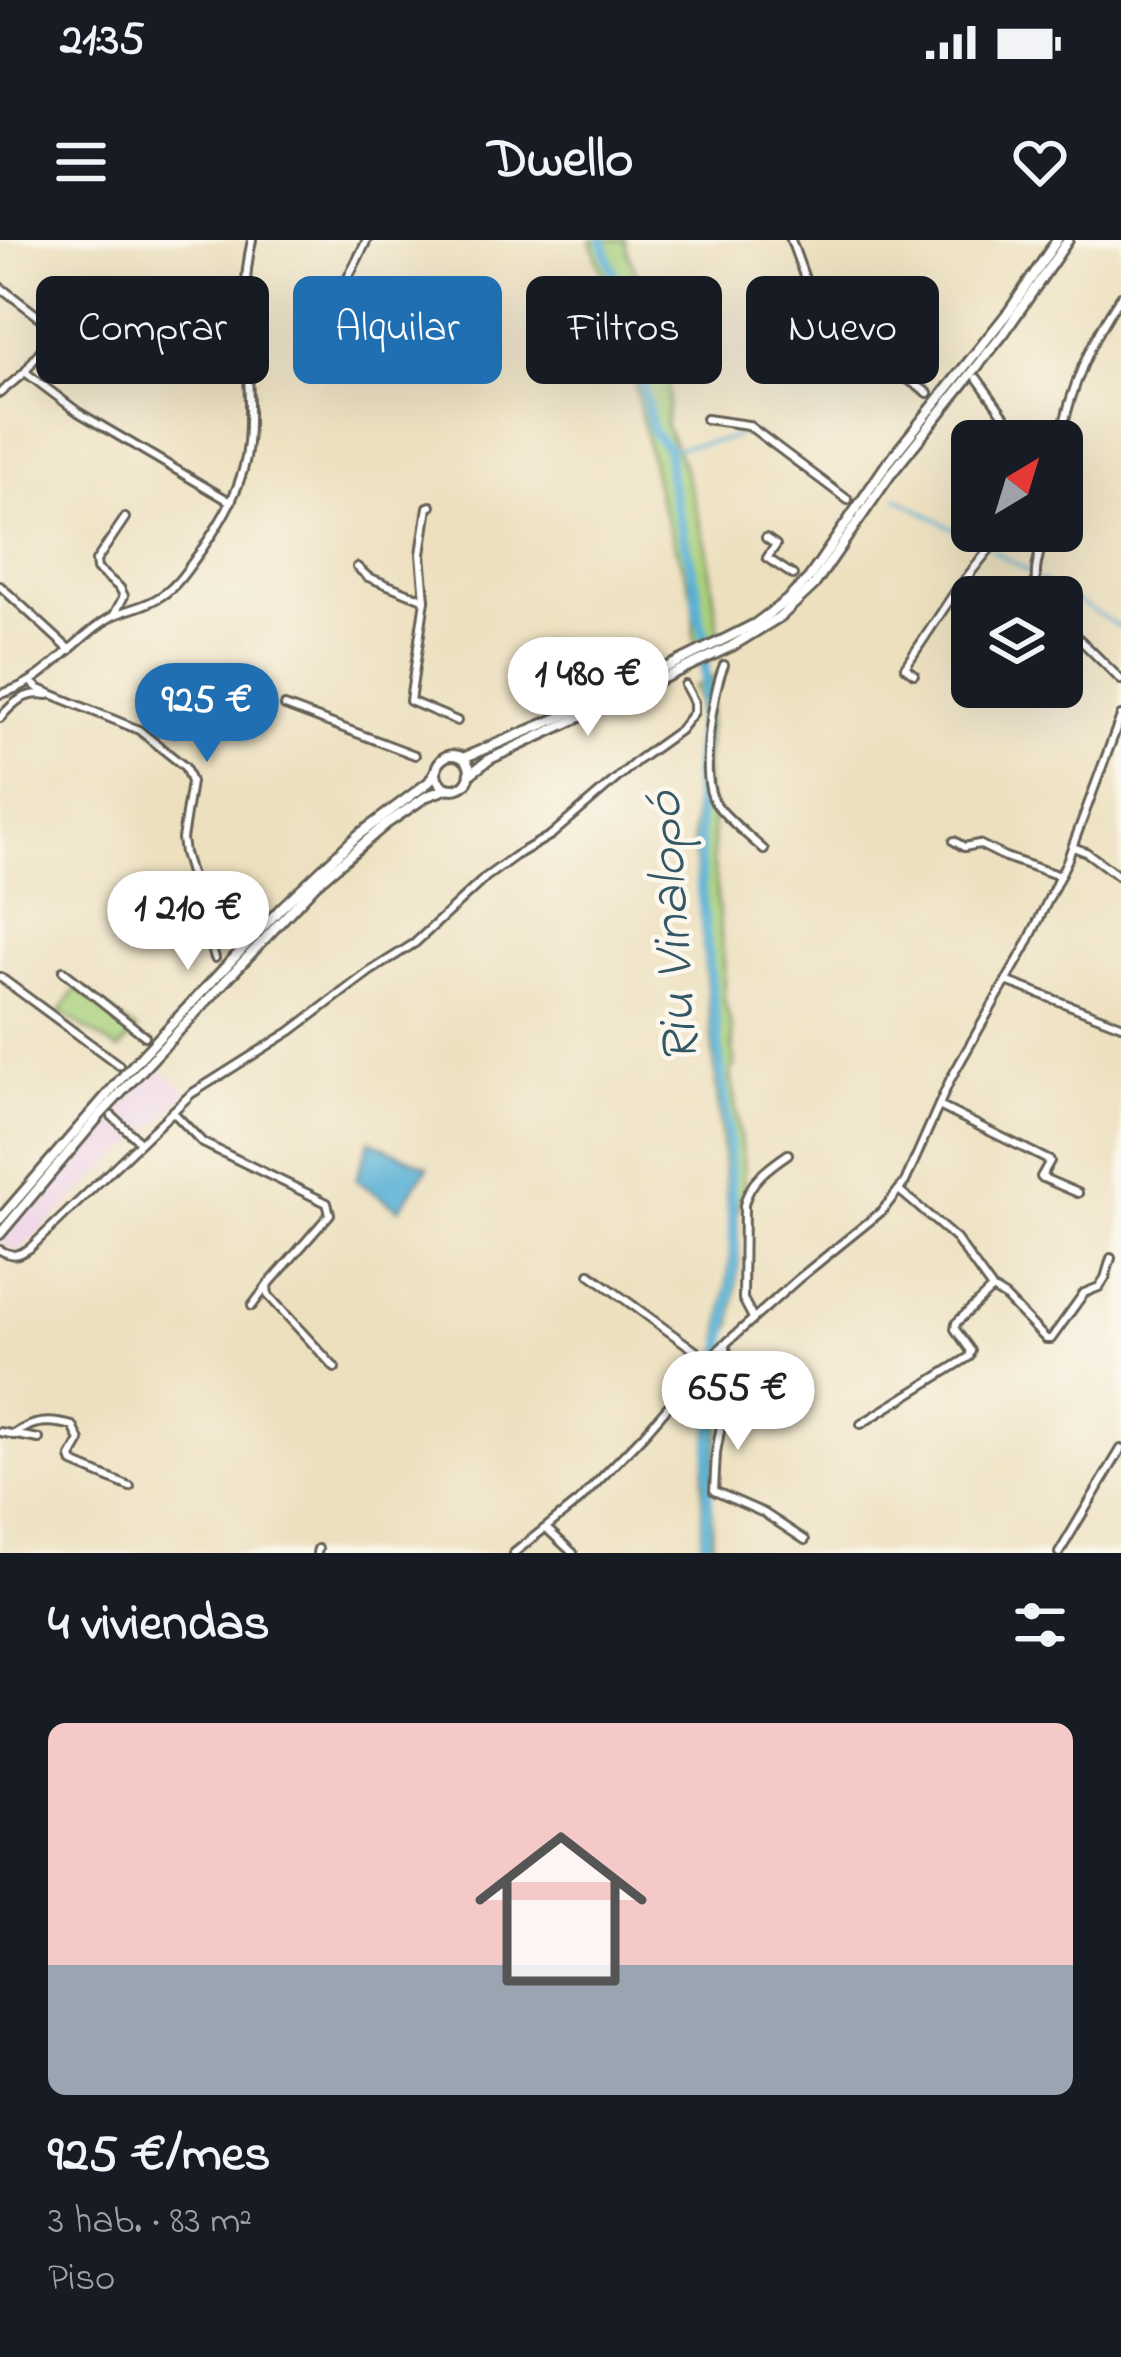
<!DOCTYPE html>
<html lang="es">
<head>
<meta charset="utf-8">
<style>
	:root { --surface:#171b24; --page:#20242c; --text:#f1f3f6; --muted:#9ea1a6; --line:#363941; --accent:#1f6fb2 }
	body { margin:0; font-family:"Indie Flower",sans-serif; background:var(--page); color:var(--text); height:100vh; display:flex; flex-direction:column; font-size:45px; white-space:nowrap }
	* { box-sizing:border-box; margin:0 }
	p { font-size:39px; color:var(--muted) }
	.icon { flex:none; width:66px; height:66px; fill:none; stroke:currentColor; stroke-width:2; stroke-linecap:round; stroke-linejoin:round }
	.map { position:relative; height:1313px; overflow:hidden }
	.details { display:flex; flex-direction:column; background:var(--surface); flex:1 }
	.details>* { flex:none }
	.hud { position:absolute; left:36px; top:36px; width:1050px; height:108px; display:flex; gap:24px }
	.needle { width:78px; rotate:38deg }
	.controls { position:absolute; left:951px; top:180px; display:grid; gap:24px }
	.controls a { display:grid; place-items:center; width:132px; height:132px; border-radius:18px; background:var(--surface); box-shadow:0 12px 48px #0002; font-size:60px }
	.price { position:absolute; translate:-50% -102px; padding:0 27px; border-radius:42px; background:#fff; color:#222; font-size:39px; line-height:78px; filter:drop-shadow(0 3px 6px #0008) }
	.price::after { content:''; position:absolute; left:50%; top:72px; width:36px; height:27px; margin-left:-18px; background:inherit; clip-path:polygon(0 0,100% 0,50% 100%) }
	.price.selected { background:var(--accent); color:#fff }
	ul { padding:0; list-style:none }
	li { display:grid; align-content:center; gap:24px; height:636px; padding:0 48px }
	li+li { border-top:3px solid var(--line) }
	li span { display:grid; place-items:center; height:372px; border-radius:18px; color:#555 }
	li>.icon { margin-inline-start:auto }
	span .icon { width:216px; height:216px; fill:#fffc; stroke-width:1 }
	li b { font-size:51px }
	h2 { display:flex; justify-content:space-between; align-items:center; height:144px; padding:0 48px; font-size:51px }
	.pill { padding:0 42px; border-radius:18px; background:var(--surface); box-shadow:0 12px 48px #0002; font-size:42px; line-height:108px }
	.pill.selected { background:var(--accent); color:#fff }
	.status { display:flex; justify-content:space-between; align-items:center; height:84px; padding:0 60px; background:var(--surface); direction:ltr }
	.status svg { height:33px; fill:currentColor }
	header { display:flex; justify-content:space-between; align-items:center; height:156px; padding:0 48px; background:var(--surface); font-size:54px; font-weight:700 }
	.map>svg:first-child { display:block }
	.built { fill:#edd0e8 }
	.green { fill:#a9d07b; stroke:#62764c; stroke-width:3 }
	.water { fill:#58b1d5; stroke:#3a6678; stroke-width:3 }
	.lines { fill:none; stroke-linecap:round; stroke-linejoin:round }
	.stream { stroke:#58b1d5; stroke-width:3 }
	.river { stroke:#58b1d5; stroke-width:10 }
	.minor-casing { stroke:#656155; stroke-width:12 }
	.secondary-casing { stroke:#656155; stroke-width:14 }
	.minor { stroke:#fff; stroke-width:6 }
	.secondary { stroke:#fff; stroke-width:8 }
	.labels { text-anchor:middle; stroke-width:9; stroke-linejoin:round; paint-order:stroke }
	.water-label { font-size:54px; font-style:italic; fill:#345866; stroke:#fbf7ec }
</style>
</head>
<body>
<div class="status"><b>21:35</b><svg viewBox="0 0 49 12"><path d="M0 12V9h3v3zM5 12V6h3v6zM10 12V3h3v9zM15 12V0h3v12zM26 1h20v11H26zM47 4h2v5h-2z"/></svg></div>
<header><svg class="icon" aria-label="menu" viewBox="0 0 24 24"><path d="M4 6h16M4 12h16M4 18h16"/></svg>Dwello<svg class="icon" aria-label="heart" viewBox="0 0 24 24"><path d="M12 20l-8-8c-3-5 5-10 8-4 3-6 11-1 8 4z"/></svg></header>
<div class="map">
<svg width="1121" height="1313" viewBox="0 0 1121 1313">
	<rect width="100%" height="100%" fill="#fbf7ec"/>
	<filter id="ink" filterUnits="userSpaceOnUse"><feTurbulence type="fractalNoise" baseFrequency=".00833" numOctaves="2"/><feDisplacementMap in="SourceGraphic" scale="24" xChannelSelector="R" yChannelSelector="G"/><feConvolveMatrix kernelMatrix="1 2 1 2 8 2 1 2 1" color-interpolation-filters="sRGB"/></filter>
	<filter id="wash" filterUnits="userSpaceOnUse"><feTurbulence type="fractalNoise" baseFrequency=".004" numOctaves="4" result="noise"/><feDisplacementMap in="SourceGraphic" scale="48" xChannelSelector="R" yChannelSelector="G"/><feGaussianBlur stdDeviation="2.7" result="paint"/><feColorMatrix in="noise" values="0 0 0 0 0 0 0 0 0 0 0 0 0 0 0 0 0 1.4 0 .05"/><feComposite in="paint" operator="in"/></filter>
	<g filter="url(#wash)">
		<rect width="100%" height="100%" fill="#ede0bf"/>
		<polygon class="built" points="159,826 187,852 170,872 86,947 20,1011 0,1006 26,970 51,942 56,943"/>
		<g class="green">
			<polygon points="591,0 625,0 629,16 654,69 667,110 669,161 665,184 684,227 707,306 719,394 697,404 694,398 693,356 659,258 626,104"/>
			<polygon points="713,438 705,533 707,556 713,566 713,618 724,724 724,759 732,790 734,824 731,834 743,920 744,949 737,974 739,1021 732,1084 730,1089 720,1097 730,1020 730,991 693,600 698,460 693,447"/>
			<polygon points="77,748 137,790 119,810 60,772"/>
			<polygon points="724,1113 728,1132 711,1252 713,1313 701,1313 703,1240 717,1122"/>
		</g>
		<polygon class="water" points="370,900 428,927 399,969 356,940"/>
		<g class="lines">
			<g class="stream">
				<polyline points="668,209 730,199 742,192 751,192 797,225"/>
				<polyline points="897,258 987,307"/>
				<polyline points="992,310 1032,334"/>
				<polyline points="1040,339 1121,388"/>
			</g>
			<polyline class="river" points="602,0 627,73 653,192 668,209 670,240 696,346 698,374 705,397 705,443 697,527 701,650 728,894 735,1017 710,1213 705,1313"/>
		</g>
	</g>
	<g filter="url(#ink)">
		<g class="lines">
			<defs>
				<g id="minor">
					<polyline points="367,0 327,79 329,87 339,93 374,102"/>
					<polyline points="791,0 808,47 840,74"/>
					<polyline points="0,47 38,76 53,93 25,132 78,172 231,262"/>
					<polyline points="870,114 928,153"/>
					<polyline points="977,138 1016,192 1016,201"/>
					<polyline points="0,153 25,132"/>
					<polyline points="706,179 748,185 848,260"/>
					<path d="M1060,201c11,-54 30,-99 61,-145"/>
					<polyline points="766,298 776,305 767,318 793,335"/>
					<polyline points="357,327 368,337 425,360 410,461 457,481"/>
					<polyline points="0,346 70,410"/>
					<path d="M1040,357c-10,-21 0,-44 5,-66"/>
					<polyline points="425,360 421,314 428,267 431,266"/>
					<polyline points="115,373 124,356 120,348 97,329 96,321 125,278"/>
					<polyline points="1062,382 1121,440"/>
					<path d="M724,425c-12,27 -25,115 -8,139 13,17 33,32 48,46"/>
					<polyline points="914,434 905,427 955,352 1004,291"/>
					<polyline points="32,443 39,449 139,490 185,527 191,542 182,599 184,613 215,718"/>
					<path d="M0,454c48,-12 72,-55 113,-78 14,-7 30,-9 43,-17 20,-10 31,-30 44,-47 22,-31 45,-69 48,-109 6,-67 -12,-136 4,-203"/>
					<polyline points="285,466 415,515"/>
					<path d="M0,478c14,-16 25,-27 48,-23"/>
					<polyline points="954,601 964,607 979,604 1005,617 1060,636"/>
					<polyline points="1073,607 1086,612 1121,638"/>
					<polyline points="63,731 145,796"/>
					<polyline points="0,737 119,825"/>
					<polyline points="1006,741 1121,785"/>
					<polyline points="939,866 1050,921 1041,937 1078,953"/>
					<polyline points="174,873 203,903 327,963 330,974 267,1046 268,1055 335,1128"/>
					<polyline points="112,876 140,902"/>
					<polyline points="899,950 956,999 992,1049 1005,1057 1046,1099 1051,1099 1084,1053 1099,1047 1105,1038 1111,1018"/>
					<path d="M0,1010c13,7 18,6 30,-2l161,-154 100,-63 78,-59 46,-29 71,-66 29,-21 36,-21 87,-75 42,-30 14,-18v-10l-9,-17"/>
					<polyline points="590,1034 708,1120"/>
					<polyline points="252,1066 267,1046"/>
					<path d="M753,1078l-10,-19 1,-94c5,-24 25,-38 44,-51"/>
					<polyline points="725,1103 731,1130 716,1213 714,1251 764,1273 805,1300"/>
					<polyline points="861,1184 969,1117 971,1111 955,1089 956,1083 992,1049"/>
					<polyline points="0,1192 39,1199"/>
					<path d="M13,1195c20,-15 37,-15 60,-9l7,15 -9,16 2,6 57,24"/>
					<polyline points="546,1288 573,1313"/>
					<polyline points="317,1313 318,1309"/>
					<polyline points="514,1313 579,1261 644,1194 715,1113 798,1039 882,971 905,942 950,840 1025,708 1067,621 1121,476"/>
					<polyline points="1059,1313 1121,1209"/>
				</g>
				<g id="secondary">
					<circle cx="453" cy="532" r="17"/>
					<polyline points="463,518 589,465 727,398 755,384 786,361 809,338 886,225 1010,70 1057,0"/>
					<polyline points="470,534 490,519 732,406 781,376 814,345 890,235 1004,93 1068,0"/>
					<polyline points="0,979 125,834 281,668 357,596 429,542 435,532"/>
					<polyline points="0,994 100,875 315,645 386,584 427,556 446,549"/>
				</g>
			</defs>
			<use href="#minor" class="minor-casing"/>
			<use href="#secondary" class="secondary-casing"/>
			<use href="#minor" class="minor"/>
			<use href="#secondary" class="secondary"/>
		</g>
	</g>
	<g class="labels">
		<g class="water-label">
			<text transform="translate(669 688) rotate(-94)" y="19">Riu Vinalopó</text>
		</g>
	</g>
</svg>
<div class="controls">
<a><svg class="needle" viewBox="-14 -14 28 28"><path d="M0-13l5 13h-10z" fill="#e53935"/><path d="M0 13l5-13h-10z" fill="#9ea1a6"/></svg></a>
<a><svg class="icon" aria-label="layers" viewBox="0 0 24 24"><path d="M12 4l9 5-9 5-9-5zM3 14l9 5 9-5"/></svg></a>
</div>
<b class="price" style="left:588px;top:499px">1 480 €</b>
<b class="price selected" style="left:207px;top:525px">925 €</b>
<b class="price" style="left:188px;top:733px">1 210 €</b>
<b class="price" style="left:738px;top:1213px">655 €</b>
<div class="hud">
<a class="pill">Comprar</a>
<a class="pill selected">Alquilar</a>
<a class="pill">Filtros</a>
<a class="pill">Nuevo</a>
</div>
</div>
<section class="details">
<h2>4 viviendas<svg class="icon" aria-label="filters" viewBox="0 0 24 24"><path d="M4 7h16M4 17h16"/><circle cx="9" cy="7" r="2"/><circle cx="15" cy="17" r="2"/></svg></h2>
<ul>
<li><span style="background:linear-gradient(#f6c9c9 65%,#9aa5b1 0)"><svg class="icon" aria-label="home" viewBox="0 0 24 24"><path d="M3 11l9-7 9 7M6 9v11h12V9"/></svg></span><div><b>925 €/mes</b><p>3 hab. · 83 m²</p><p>Piso</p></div></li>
</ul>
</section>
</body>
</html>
